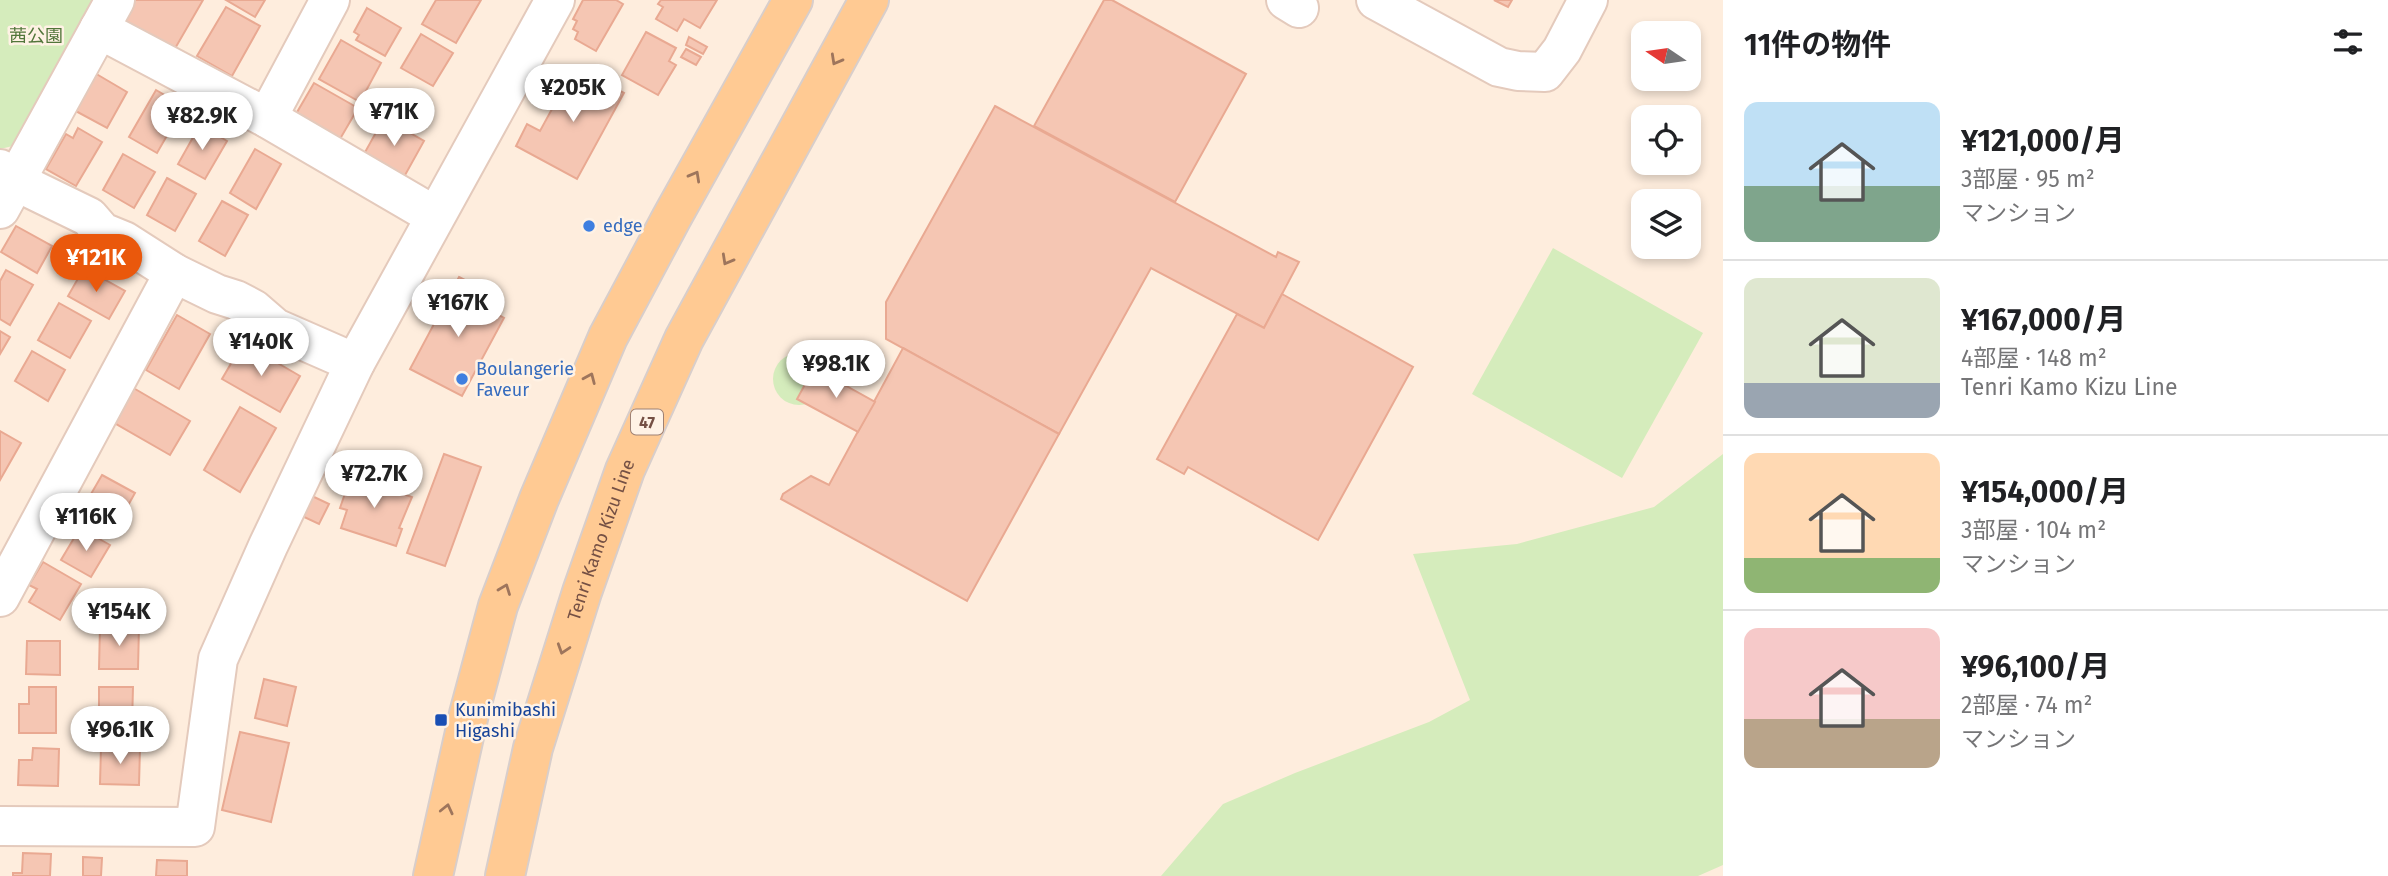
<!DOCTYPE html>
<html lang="ja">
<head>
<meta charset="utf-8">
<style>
	:root { --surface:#fff; --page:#f6f6f6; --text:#202124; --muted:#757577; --line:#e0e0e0; --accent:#ea580c }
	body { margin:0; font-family:"Fira Sans","Noto Sans JP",sans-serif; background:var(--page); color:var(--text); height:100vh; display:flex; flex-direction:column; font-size:26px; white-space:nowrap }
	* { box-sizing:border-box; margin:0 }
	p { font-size:23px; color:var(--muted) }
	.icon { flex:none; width:38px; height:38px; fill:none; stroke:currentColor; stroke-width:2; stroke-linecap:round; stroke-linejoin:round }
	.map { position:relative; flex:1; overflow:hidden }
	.details { display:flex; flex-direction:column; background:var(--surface); width:665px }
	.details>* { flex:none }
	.needle { width:46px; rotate:283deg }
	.buttons { position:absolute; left:1631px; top:21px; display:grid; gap:14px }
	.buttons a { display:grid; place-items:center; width:70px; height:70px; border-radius:14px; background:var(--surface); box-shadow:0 4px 10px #0003; font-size:35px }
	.price { position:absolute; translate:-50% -60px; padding:0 16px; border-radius:24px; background:#fff; color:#222; font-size:23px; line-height:46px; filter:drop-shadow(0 2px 4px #0008) }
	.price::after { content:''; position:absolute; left:50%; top:42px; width:21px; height:16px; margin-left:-10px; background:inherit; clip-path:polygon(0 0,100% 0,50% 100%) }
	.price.selected { background:var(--accent); color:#fff }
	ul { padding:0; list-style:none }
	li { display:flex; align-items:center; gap:21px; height:175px; padding:0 21px }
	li+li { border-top:2px solid var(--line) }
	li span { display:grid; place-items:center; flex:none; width:196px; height:140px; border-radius:14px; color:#555 }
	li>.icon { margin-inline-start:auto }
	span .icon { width:84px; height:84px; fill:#fffc; stroke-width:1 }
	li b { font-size:30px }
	h2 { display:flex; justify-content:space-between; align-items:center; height:84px; padding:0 21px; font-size:30px }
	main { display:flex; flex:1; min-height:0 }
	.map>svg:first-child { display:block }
	.green { fill:#d5ecbc }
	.building { fill:#f5c6b3; stroke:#e9a992; stroke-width:2 }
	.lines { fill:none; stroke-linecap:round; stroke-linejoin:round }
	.minor-casing { stroke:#e4cabc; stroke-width:42 }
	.major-casing { stroke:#d8cecb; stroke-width:42 }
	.minor { stroke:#fff; stroke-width:38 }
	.major { stroke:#ffca93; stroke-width:38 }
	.oneway { stroke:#9e755c }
	.shop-dot { fill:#3f7fe0; stroke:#fff2e5; stroke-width:2.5 }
	.transit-dot { fill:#1a4fb4; stroke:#fff2e5; stroke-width:2.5 }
	.labels { text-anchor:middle; stroke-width:5; stroke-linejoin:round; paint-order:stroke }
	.shield { fill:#fff2e5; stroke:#9e8174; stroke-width:2 }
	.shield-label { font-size:16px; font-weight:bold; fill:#755044 }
	.park-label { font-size:18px; fill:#52763a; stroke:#fff2e5 }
	.shop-label { font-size:18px; fill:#366cbe; stroke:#fff2e5; text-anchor:start }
	.street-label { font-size:18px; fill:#755044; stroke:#fff2e5 }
	.transit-label { font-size:18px; fill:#164399; stroke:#fff2e5; text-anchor:start }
</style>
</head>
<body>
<main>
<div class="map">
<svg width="1723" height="876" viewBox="0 0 1723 876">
	<rect width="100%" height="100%" fill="#feeddd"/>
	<g class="green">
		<polygon points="0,0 98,0 17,145 0,149"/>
		<polygon points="1553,248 1703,333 1622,478 1472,394"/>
		<circle cx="799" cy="379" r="26"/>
		<polygon points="1723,454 1723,865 1698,876 1161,876 1223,804 1295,773 1429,722 1470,700 1413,554 1517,544 1654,507"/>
	</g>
	<g class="building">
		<polygon points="133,0 203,0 173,52 121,22"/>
		<polygon points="226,0 265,0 255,17"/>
		<polygon points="436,0 481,0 456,43 422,24"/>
		<polygon points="583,0 616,0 623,4 596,51 575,39 578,32 573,29 577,21 573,19"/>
		<polygon points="661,0 717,0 700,28 684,19 677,31 656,19 663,7 658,4"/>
		<polygon points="1104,0 1112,0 1246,74 1175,202 1034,126"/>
		<polygon points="1494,0 1512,0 1508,7"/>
		<polygon points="226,7 260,26 232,76 197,56"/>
		<polygon points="367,8 401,28 385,56 356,40 359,35 354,32"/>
		<polygon points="646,32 676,48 669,61 676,65 658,95 622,75"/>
		<polygon points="421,34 453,53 433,86 401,68"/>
		<polygon points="689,37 707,47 703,54 686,45"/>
		<polygon points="341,40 381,63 360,102 319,79"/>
		<polygon points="686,49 701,57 696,65 681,57"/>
		<polygon points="575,67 624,93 577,179 516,146 527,124 540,131"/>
		<polygon points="93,72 127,92 107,128 72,109"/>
		<polygon points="314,83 358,108 340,139 296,114"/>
		<polygon points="156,90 184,106 157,153 129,137"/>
		<polygon points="995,106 1276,257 1278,252 1299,262 1264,328 1151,268 1059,434 886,339 886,302"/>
		<polygon points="384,118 424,141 404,177 364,154"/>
		<polygon points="200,125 227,141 205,179 178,164"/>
		<polygon points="78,128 102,142 76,186 46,169 66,134 73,138"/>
		<polygon points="255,149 281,164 256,209 230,193"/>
		<polygon points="123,154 155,172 134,208 103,190"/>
		<polygon points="167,178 196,194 175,231 147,215"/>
		<polygon points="222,201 248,215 225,256 199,241"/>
		<polygon points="16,226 52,246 37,273 1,252"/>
		<polygon points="84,268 125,291 109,319 68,296"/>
		<polygon points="6,270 33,285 10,325 0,319 0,281"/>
		<polygon points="459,277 486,291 479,304 504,318 462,396 410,369"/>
		<polygon points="1282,294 1413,367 1318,540 1188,467 1184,474 1157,459 1237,314 1264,328"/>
		<polygon points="59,303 91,321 70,358 38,340"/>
		<polygon points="177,315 210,334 179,389 146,370"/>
		<polygon points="0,331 10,337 0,354"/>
		<polygon points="243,343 300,376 280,412 222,379"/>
		<polygon points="903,348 1059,434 967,601 781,499 783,494 811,476 829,485"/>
		<polygon points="32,351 65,370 48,401 15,381"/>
		<polygon points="814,368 875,402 858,432 797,399"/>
		<polygon points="130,386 190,421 170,455 111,421"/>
		<polygon points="240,407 276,428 240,492 204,470"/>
		<polygon points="0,431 21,443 0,480"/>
		<polygon points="444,454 481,467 445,566 407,553"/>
		<polygon points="352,473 366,478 365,481 412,497 399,528 402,529 396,546 341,528 347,510 340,508"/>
		<polygon points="102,475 135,493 113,532 80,513"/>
		<polygon points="312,496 329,504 319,524 302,516"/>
		<polygon points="80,528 110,545 91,577 61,560"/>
		<polygon points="43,562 81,584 60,620 29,602 37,589 29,585"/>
		<polygon points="100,626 139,626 138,669 99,669"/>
		<polygon points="27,641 60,641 60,675 26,674"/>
		<polygon points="264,679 296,687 287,726 255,718"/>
		<polygon points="29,687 56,687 56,733 19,733 19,704 29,704"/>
		<polygon points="99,687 133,687 132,725 99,725"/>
		<polygon points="240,732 289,743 271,822 222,810"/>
		<polygon points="101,747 140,748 139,785 100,784"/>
		<polygon points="33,748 59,749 58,786 18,785 19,760 32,760"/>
		<polygon points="23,853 51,854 50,876 13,876 13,873 22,873"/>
		<polygon points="83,857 102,858 101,876 83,876"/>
		<polygon points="157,860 187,861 187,876 156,876"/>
	</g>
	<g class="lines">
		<defs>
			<g id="minor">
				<polyline points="1286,0 1299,8"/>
				<polyline points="1376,0 1499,67 1518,71 1545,72 1562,50 1588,0"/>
				<polyline points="99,29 267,118 435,216"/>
				<polyline points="267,118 330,0"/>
				<polyline points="0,169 15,181 89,217 102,232 124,241 174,273 217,294 236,300 253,309 275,328 355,363"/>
				<polyline points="0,209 115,0"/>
				<polyline points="0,597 174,273"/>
				<polyline points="0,826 195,827 218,659 268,546 355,363 555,0"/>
			</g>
			<g id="major">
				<polyline points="433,876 469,714 498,606 539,499 608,337 672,217 793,0"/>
				<path id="s1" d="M505,876l28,-128 49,-156 43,-122 59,-131 185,-339"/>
			</g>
		</defs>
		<use href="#minor" class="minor-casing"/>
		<use href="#major" class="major-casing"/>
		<use href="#minor" class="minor"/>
		<use href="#major" class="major"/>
	</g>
	<defs><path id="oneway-chevron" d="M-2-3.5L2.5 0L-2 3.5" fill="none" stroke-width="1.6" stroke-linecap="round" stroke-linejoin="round" transform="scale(1.75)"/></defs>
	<g class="oneway">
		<use href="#oneway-chevron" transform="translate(836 60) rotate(119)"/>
		<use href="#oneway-chevron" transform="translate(695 176) rotate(-61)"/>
		<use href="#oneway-chevron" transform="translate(727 260) rotate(119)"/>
		<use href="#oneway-chevron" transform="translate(590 378) rotate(-67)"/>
		<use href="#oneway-chevron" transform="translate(505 589) rotate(-69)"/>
		<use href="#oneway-chevron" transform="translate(563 649) rotate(108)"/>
		<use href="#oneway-chevron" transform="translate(447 809) rotate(-77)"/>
	</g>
	<g class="shop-dot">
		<circle cx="589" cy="226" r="7"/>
		<circle cx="462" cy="379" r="7"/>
	</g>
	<rect class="transit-dot" x="434" y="713" width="14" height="14" rx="3.5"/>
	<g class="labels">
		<rect class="shield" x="631" y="409.5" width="32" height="25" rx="5"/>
		<g class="shield-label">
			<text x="647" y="428">47</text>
		</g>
		<g class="park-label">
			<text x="36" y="42">茜公園</text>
		</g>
		<g class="shop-label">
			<text x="603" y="232">edge</text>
			<text x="476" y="375">Boulangerie<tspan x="476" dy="21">Faveur</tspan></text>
		</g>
		<g class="street-label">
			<text dy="6" stroke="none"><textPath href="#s1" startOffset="350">Tenri Kamo Kizu Line</textPath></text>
		</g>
		<g class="transit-label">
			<text x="455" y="716">Kunimibashi<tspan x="455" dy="21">Higashi</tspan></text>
		</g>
	</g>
</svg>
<div class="buttons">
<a><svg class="needle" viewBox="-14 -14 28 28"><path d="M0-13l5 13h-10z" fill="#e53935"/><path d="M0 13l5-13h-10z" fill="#757577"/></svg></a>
<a><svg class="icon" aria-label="locate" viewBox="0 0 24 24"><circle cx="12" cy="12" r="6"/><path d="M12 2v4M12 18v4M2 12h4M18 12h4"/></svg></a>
<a><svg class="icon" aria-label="layers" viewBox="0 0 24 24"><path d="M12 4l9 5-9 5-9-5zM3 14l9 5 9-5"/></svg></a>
</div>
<b class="price" style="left:573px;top:124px">¥205K</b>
<b class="price" style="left:394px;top:148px">¥71K</b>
<b class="price" style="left:202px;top:152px">¥82.9K</b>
<b class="price selected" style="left:96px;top:294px">¥121K</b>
<b class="price" style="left:458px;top:339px">¥167K</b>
<b class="price" style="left:261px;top:378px">¥140K</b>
<b class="price" style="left:836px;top:400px">¥98.1K</b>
<b class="price" style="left:374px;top:510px">¥72.7K</b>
<b class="price" style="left:86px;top:553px">¥116K</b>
<b class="price" style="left:119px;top:648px">¥154K</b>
<b class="price" style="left:120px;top:766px">¥96.1K</b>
</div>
<section class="details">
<h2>11件の物件<svg class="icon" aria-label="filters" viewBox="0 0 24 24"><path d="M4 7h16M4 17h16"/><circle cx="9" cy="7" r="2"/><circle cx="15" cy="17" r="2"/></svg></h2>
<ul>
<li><span style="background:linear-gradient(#bfe0f5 60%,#7fa58c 0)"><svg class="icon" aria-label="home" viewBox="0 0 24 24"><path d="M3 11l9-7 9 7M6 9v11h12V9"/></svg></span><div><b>¥121,000/月</b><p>3部屋 · 95 m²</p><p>マンション</p></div></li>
<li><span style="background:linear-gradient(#dfe7d0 75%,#9aa5b1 0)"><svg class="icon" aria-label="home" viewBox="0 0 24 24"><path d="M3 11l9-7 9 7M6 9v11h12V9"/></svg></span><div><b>¥167,000/月</b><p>4部屋 · 148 m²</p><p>Tenri Kamo Kizu Line</p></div></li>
<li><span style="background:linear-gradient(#ffd9b3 75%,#8fb573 0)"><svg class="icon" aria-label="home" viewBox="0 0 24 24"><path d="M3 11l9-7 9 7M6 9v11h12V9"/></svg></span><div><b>¥154,000/月</b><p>3部屋 · 104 m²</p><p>マンション</p></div></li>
<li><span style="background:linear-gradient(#f6c9c9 65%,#b9a48a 0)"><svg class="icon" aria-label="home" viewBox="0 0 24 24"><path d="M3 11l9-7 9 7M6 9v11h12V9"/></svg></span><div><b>¥96,100/月</b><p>2部屋 · 74 m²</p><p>マンション</p></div></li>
</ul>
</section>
</main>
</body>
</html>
